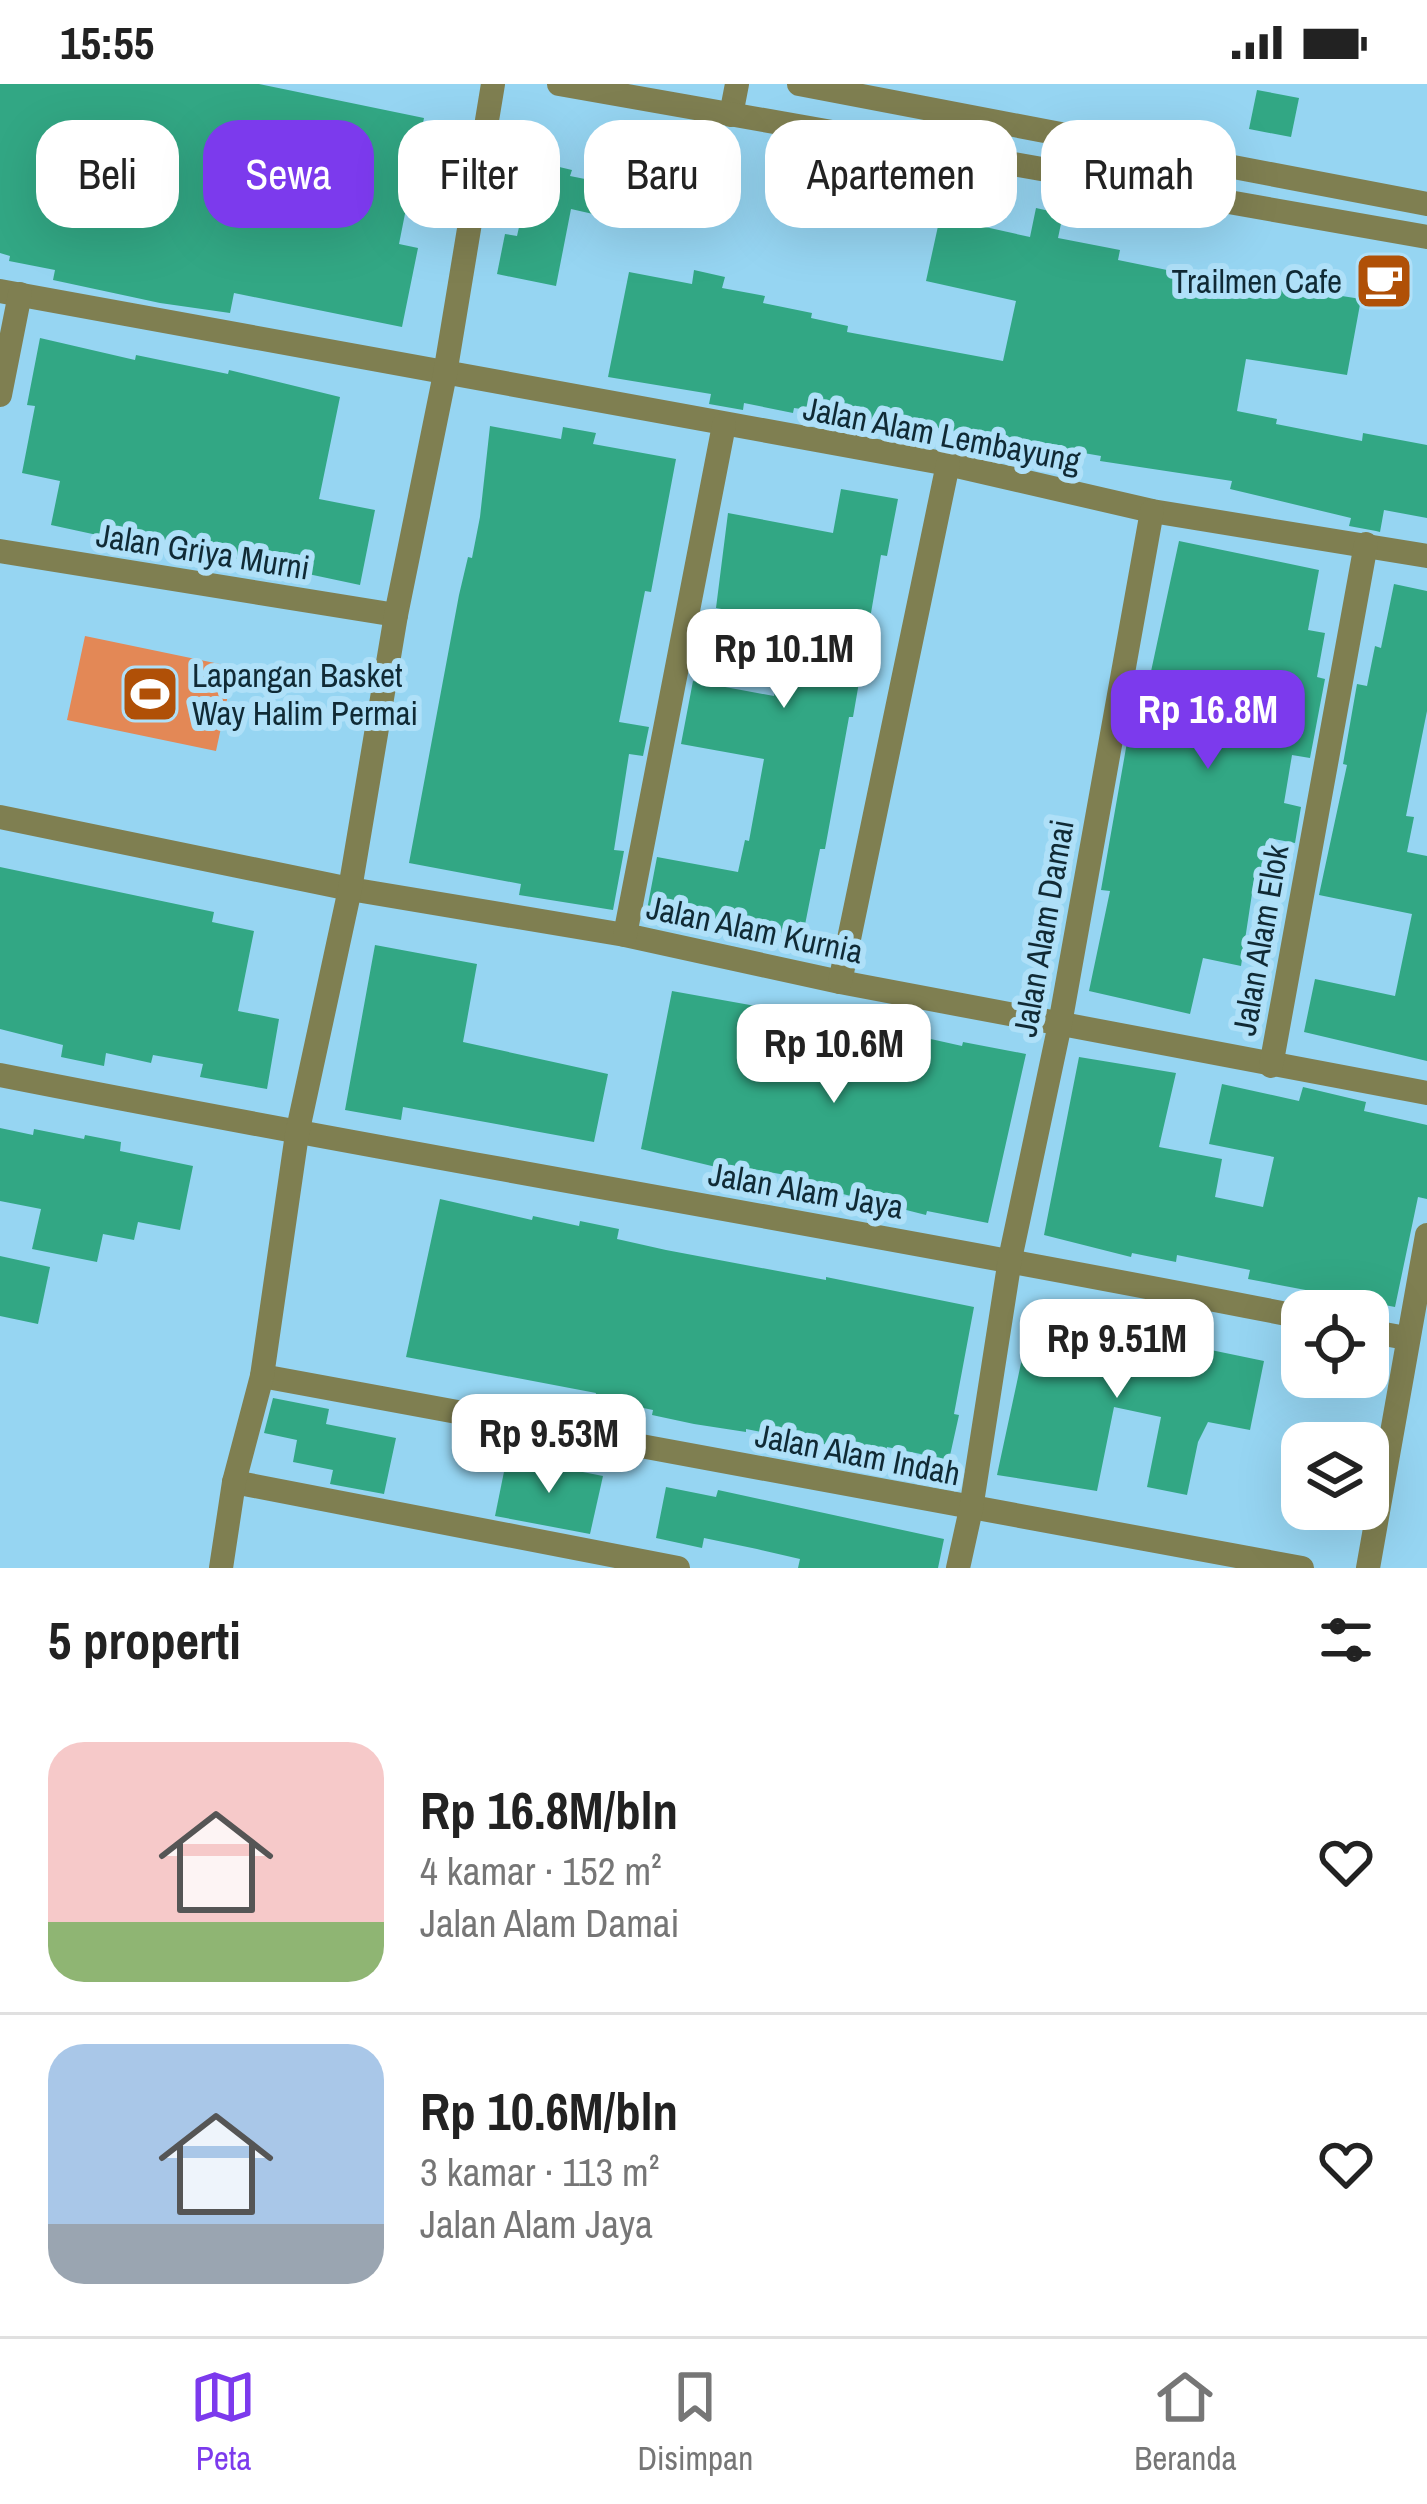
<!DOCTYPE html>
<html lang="id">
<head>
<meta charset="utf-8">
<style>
	:root { --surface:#fff; --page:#f6f6f6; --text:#222; --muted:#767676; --line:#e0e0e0; --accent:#7c3aed }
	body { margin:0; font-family:"Archivo Narrow",sans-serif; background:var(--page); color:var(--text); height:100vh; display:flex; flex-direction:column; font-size:45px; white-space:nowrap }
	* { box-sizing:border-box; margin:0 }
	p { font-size:39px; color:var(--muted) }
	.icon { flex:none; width:66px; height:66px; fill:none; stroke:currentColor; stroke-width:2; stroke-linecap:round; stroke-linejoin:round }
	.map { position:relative; height:1484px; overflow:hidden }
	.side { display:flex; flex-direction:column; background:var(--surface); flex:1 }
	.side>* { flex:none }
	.hud { position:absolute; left:36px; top:36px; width:1356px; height:108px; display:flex; gap:24px }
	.controls { position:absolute; left:1281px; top:1206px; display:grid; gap:24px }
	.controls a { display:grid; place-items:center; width:108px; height:108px; border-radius:24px; background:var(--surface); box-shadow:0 12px 48px #0002; font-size:60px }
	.price { position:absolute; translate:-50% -102px; padding:0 27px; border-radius:24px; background:#fff; color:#222; font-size:39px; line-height:78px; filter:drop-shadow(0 3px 6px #0008) }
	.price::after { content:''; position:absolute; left:50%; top:72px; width:36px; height:27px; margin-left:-18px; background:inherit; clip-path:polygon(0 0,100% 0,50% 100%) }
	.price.selected { background:var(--accent); color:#fff }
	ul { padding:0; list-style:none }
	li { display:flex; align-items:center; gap:36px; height:300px; padding:0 48px }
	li+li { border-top:3px solid var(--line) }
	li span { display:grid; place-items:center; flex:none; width:336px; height:240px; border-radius:36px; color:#555 }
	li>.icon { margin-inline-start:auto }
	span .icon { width:144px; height:144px; fill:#fffc; stroke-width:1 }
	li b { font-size:51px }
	h2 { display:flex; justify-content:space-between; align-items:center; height:144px; padding:0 48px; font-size:51px }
	.pill { padding:0 42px; border-radius:36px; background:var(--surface); box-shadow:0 12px 48px #0002; font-size:42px; line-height:108px }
	.pill.selected { background:var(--accent); color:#fff }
	.status { display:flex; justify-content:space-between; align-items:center; height:84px; padding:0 60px; background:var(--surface); direction:ltr }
	.status svg { height:33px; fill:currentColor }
	.tab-bar { display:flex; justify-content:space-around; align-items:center; height:168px; border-top:3px solid var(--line); background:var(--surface); font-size:33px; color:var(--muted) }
	.tab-bar a { display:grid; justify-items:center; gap:6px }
	.tab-bar .selected { color:var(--accent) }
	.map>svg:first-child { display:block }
	.green { fill:#e38856 }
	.building { fill:#32a784 }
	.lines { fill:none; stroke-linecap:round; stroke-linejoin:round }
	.minor { stroke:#7f7f51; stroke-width:24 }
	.tertiary { stroke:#7f7f51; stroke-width:24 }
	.labels { text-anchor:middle; stroke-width:12; stroke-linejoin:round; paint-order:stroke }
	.poi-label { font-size:33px; fill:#102a35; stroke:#afe0f8; text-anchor:end }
	.street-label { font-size:33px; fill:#102a35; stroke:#afe0f8 }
</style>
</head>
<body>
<div class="status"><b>15:55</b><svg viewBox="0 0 49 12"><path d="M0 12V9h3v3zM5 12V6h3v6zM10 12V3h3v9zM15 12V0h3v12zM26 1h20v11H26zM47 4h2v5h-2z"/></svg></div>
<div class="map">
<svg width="1427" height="1484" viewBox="0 0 1427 1484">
	<rect width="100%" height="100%" fill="#96d5f2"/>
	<polygon class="green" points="85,552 234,583 216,667 67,636"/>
	<g class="building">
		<polygon points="0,0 259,0 424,34 399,160 418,164 402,243 234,209 230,229 160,219 53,196 55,186 9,177 10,172 0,169"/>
		<polygon points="1257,6 1299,14 1291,53 1249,45"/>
		<polygon points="534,77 572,86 570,92 600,98 593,130 571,125 556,202 497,190 505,150 517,152"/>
		<polygon points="1036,124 1063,130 1058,154 1120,166 1118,176 1265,206 1266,200 1361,215 1347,291 1246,275 1237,327 1277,335 1276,340 1362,357 1363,349 1427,361 1427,434 1384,426 1380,448 1376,447 1349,442 1351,434 1230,405 1232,397 1100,377 1101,372 886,335 884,341 831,329 794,324 793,329 744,319 743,326 709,320 711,310 608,293 629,188 692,200 694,186 725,193 722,204 765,212 763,219 812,229 811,234 848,242 847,248 1003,277 1016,217 926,197 940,133 1030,153"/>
		<polygon points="1373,170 1405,176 1395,225 1364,219"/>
		<polygon points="40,254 135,276 136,271 228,290 229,286 340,313 319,415 375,426 360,501 180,463 135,454 134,459 51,441 60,397 22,389 35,322 27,321"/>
		<polygon points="490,342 561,355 563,343 596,349 593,360 676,375 651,508 645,507 619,638 649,643 643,672 629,670 614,766 624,767 613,826 519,811 521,800 409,779 459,511 468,473 472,474 480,433"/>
		<polygon points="841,405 898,415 887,472 881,471 853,633 849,633 825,765 820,765 802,856 646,831 657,773 738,788 745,756 749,757 764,675 681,660 693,597 774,612 787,537 716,524 728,429 833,449"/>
		<polygon points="1179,457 1319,486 1308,546 1325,549 1317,593 1325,595 1310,674 1292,671 1284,719 1301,723 1295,759 1269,754 1262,792 1255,790 1241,882 1203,874 1190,930 1089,907 1110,807 1101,806 1129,647 1138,648"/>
		<polygon points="1394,500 1427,507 1427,627 1406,732 1414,733 1407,768 1427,772 1427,977 1304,948 1315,895 1395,912 1412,830 1319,811 1347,681 1343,680 1357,600 1367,602 1375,562 1381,564"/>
		<polygon points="0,783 214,828 212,838 254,847 238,927 279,935 267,1005 200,993 203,980 153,971 151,979 106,969 104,982 61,973 63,961 0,945"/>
		<polygon points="375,861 477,880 463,958 608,990 594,1058 403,1023 401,1036 345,1026"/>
		<polygon points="672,907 818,933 819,930 962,962 963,958 1026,970 988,1139 927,1127 926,1131 831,1107 828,1125 786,1116 791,1092 742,1083 741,1089 641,1065"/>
		<polygon points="1079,973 1176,989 1159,1063 1222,1075 1215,1113 1263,1123 1274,1073 1209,1060 1222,1000 1299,1017 1303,1003 1366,1018 1364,1027 1427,1041 1427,1115 1418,1113 1395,1223 1248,1195 1250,1186 1177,1171 1176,1178 1132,1169 1131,1173 1044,1151"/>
		<polygon points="0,1044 33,1051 34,1045 84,1055 85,1051 121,1058 120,1067 193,1082 180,1146 138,1138 134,1156 103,1150 97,1178 32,1165 41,1125 0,1117"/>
		<polygon points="440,1115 532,1136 533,1132 579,1142 580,1137 619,1145 617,1155 666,1166 826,1196 826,1193 974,1223 954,1330 959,1331 949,1376 887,1363 886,1367 841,1358 839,1363 746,1345 746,1348 694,1340 652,1331 653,1326 595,1314 596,1309 406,1273"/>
		<polygon points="0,1172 50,1183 38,1240 0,1232"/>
		<polygon points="1032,1228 1124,1245 1124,1248 1264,1277 1250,1346 1208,1338 1198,1358 1187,1411 1147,1403 1161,1333 1114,1323 1097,1407 997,1391"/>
		<polygon points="273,1314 329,1325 326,1340 396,1354 384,1410 330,1400 333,1386 293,1378 297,1356 264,1349"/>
		<polygon points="507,1373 603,1392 590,1450 495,1432"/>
		<polygon points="666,1403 716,1413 718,1406 944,1455 938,1484 798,1484 800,1475 757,1465 704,1454 702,1464 656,1454"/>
	</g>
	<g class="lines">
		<g class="minor">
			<polyline points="731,31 737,0"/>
			<polyline points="0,207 948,380 1152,427 1427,472"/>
			<polyline points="0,311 20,210"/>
			<polyline points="0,467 396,531"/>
			<polyline points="0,733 350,805 625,851 840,898 1427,1009"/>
			<polyline points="625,851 724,341"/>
			<polyline points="840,898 948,380"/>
			<polyline points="1271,982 1366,460"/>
			<path d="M0,991c433,86 869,156 1302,242"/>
			<polyline points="1368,1247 1406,1254"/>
			<polyline points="262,1292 1302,1484"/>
			<polyline points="234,1398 678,1484"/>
			<polyline points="221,1484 234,1398 262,1292 297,1050 350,805 396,531 445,290 493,0"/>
			<polyline points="958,1484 971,1425 1010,1175 1060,940 1152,427"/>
			<polyline points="1368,1484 1427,1151"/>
		</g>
		<g class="tertiary">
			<polyline points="559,0 1427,153"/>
			<polyline points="799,0 1427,120"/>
		</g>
	</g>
	<defs>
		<symbol id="cafe-square" viewBox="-11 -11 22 22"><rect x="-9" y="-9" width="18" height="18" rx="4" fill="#b05007" stroke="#afe0f8"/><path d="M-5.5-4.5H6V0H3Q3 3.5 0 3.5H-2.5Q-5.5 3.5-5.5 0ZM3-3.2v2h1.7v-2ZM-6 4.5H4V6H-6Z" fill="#fff"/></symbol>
		<symbol id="stadium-square" viewBox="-11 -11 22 22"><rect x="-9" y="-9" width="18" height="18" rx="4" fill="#b05007" stroke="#afe0f8"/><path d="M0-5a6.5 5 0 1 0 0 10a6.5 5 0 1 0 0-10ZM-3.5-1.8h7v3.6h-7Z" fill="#fff"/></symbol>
	</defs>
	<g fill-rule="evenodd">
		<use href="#cafe-square" x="1351" y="164" width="66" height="66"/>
		<use href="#stadium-square" x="117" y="577" width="66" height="66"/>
	</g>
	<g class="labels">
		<g class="poi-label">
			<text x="1342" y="209">Trailmen Cafe</text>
			<text x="192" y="603" text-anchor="start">Lapangan Basket<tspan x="192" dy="38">Way Halim Permai</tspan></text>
		</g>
		<g class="street-label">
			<text transform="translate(942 350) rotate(11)" y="12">Jalan Alam Lembayung</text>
			<text transform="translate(203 467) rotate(9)" y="12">Jalan Griya Murni</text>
			<text transform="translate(1043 844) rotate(-80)" y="12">Jalan Alam Damai</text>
			<text transform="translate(755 845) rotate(12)" y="12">Jalan Alam Kurnia</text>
			<text transform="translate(1260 856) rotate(-80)" y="12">Jalan Alam Elok</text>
			<text transform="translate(806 1106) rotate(10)" y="12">Jalan Alam Jaya</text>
			<text transform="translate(858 1370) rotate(11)" y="12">Jalan Alam Indah</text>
		</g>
	</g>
</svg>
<div class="controls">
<a><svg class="icon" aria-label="locate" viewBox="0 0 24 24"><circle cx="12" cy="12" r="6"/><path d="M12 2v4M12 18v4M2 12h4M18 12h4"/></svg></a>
<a><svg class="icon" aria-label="layers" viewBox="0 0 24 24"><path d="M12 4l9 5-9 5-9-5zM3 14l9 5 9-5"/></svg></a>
</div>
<b class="price" style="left:784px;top:627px">Rp 10.1M</b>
<b class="price selected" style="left:1208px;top:688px">Rp 16.8M</b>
<b class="price" style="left:834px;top:1022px">Rp 10.6M</b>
<b class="price" style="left:1117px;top:1317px">Rp 9.51M</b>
<b class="price" style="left:549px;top:1412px">Rp 9.53M</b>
<div class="hud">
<a class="pill">Beli</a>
<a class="pill selected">Sewa</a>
<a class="pill">Filter</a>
<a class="pill">Baru</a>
<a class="pill">Apartemen</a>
<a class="pill">Rumah</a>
</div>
</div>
<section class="side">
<h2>5 properti<svg class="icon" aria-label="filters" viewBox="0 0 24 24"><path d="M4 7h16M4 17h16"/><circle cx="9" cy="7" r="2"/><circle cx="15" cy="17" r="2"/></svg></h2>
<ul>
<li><span style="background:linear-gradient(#f6c9c9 75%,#8fb573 0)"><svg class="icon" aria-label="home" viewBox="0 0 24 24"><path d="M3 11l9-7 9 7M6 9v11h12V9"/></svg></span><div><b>Rp 16.8M/bln</b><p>4 kamar · 152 m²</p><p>Jalan Alam Damai</p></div><svg class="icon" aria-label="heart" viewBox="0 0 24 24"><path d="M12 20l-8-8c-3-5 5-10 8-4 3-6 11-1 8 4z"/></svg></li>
<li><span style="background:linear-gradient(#a9c7e8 75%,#9aa5b1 0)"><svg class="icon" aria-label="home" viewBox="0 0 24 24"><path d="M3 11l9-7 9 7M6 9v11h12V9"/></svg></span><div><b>Rp 10.6M/bln</b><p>3 kamar · 113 m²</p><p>Jalan Alam Jaya</p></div><svg class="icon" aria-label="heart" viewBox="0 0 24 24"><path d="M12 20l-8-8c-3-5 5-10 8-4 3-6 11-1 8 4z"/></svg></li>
</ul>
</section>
<nav class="tab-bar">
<a class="selected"><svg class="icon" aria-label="map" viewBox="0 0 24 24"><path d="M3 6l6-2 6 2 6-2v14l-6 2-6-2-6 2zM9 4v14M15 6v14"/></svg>Peta</a>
<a><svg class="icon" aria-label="saved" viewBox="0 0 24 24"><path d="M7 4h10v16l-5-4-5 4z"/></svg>Disimpan</a>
<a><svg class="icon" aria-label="home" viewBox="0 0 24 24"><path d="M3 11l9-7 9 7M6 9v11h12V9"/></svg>Beranda</a>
</nav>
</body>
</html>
